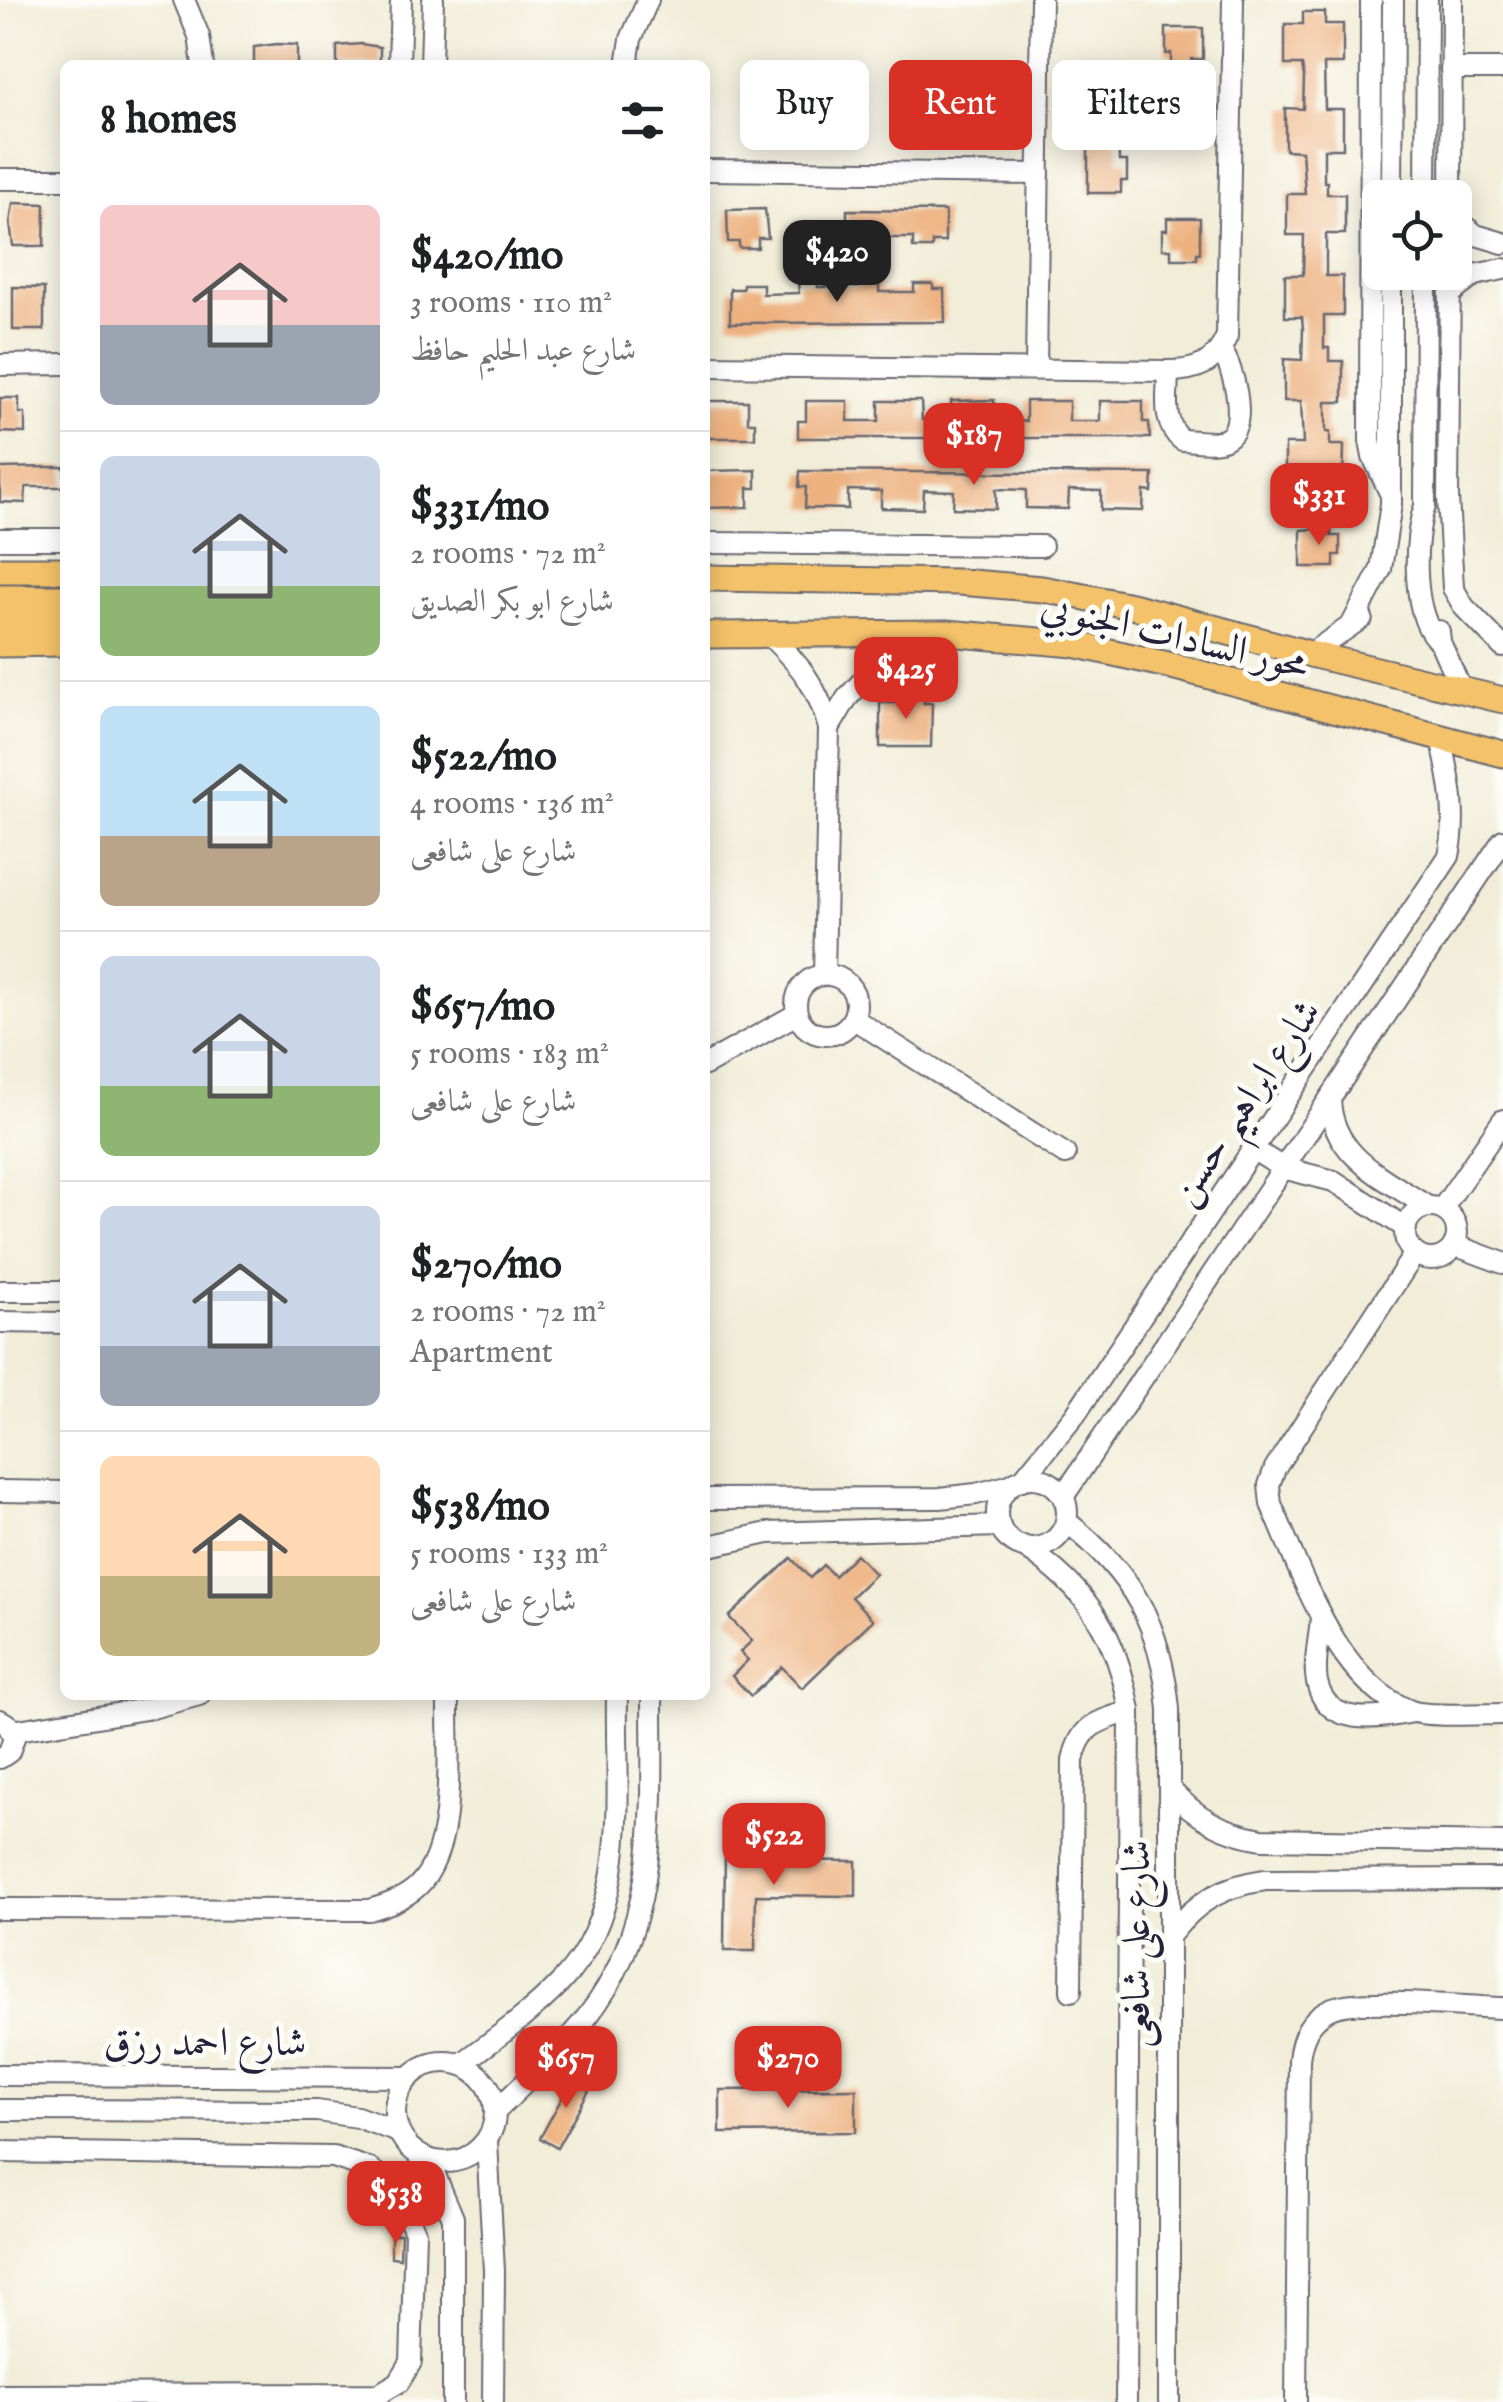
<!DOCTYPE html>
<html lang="en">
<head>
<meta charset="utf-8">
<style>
	:root { --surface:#fff; --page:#f6f6f6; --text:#202124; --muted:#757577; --line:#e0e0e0; --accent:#d93025 }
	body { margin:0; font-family:"IM FELL English",Amiri,serif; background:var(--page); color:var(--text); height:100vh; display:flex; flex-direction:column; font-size:38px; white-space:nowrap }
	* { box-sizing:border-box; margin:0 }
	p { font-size:32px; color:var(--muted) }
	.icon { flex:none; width:55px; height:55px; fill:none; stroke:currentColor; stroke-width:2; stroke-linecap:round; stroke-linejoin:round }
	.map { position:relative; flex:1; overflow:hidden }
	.drawer { position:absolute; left:60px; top:60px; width:650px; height:1640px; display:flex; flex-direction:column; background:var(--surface); border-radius:15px; box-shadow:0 5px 25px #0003 }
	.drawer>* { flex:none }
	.guide { position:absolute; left:740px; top:60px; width:612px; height:90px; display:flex; gap:20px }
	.controls { position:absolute; left:1362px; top:180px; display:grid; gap:20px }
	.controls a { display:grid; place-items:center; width:110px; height:110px; border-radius:15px; background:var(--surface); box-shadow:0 5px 25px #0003; font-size:50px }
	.price { position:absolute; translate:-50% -85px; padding:0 22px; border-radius:20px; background:var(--accent); color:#fff; font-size:32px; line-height:65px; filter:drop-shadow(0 2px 5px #0008) }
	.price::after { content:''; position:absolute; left:50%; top:60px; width:30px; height:22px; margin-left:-15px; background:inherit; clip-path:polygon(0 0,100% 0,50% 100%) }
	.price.selected { background:#222; color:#fff }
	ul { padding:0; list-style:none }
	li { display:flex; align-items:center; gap:30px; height:250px; padding:0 40px }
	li+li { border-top:2px solid var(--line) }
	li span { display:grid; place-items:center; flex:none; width:280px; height:200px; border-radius:15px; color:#555 }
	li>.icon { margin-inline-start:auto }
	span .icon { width:120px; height:120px; fill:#fffc; stroke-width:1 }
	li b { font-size:42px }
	h2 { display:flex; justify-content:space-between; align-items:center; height:120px; padding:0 40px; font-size:42px }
	.chip { padding:0 35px; border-radius:15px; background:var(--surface); box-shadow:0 5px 25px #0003; font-size:35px; line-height:90px }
	.chip.selected { background:var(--accent); color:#fff }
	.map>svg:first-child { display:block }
	.building { fill:#eeb281 }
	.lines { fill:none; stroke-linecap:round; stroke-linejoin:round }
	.minor-casing { stroke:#6b6972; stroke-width:24 }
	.major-casing { stroke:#6b6972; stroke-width:29 }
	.minor { stroke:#fff; stroke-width:20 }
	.major { stroke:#f4c26a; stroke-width:25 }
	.labels { text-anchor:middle; stroke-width:10; stroke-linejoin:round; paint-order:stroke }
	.street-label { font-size:40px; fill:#22223b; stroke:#fdfcf7 }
</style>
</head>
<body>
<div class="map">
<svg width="1503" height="2402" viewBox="0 0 1503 2402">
	<rect width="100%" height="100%" fill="#fdfcf7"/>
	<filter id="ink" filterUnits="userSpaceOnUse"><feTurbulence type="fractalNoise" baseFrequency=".01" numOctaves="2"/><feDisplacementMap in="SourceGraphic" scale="20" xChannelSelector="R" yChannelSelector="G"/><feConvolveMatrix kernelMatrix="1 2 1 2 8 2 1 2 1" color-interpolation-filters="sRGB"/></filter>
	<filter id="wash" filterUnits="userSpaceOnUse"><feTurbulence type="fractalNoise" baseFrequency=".0048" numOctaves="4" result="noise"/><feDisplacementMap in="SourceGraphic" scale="40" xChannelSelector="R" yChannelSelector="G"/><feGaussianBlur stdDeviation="2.25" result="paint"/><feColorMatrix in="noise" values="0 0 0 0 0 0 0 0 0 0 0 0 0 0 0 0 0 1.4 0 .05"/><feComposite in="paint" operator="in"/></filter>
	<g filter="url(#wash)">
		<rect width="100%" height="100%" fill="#f2edd8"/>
		<g id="blocks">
			<g class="building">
				<polygon points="1303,12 1325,12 1325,24 1343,24 1343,64 1324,64 1325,109 1343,109 1343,149 1324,149 1324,182 1327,182 1327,194 1345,194 1345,234 1326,234 1326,276 1343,276 1343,316 1324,316 1324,348 1329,348 1329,361 1343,361 1343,402 1326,402 1326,432 1330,432 1330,445 1344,445 1343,486 1327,486 1327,498 1302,498 1302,486 1285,485 1285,444 1303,444 1301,401 1284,401 1284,359 1302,360 1303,329 1302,317 1285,317 1285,275 1303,275 1304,235 1287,235 1287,194 1305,194 1302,151 1285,150 1285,108 1303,109 1304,77 1302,65 1285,65 1285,24 1303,24"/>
				<polygon points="1166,28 1203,28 1203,59 1191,59 1192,65 1171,65 1171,53 1166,54"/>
				<polygon points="277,44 297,45 297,65 254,65 254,47"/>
				<polygon points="361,44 380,47 380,65 337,65 337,46"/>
				<polygon points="1120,94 1120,106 1126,106 1126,126 1118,126 1119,161 1127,161 1127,181 1121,181 1121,193 1088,193 1088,95"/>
				<polygon points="1169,96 1201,97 1200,131 1172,130 1172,126 1162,126 1162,107 1169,107"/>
				<polygon points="13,203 45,204 44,246 13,246 10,223"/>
				<polygon points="765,209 768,238 758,238 758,248 739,248 739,242 728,242 727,210"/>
				<polygon points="847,210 945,211 945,242 932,242 932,248 913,248 913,238 877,238 878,248 858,249 858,242 847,242"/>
				<polygon points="1167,218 1200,218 1200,253 1197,253 1197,259 1171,259 1171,249 1162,249 1162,230 1167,230"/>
				<polygon points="859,282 879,282 879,292 914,292 914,284 933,284 933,289 944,289 945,322 730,323 730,289 743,289 743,284 763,284 763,294 799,293 798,283 818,283 818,287 859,287"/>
				<polygon points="13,287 44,288 44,330 13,330"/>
				<polygon points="0,398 19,398 19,413 25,413 25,433 0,432"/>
				<polygon points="994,400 994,421 1026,421 1026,401 1069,401 1069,421 1100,421 1100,401 1143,401 1143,422 1149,422 1150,438 798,438 798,421 806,421 806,401 848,401 848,421 879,421 879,401 921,401 922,420 952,420 951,401"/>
				<polygon points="706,401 748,401 748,422 755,422 755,438 705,438"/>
				<polygon points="49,467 65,467 65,487 26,487 25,503 0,502 0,468"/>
				<polygon points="756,470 756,488 748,488 748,507 706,508 705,471"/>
				<polygon points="800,471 1153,474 1152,492 1144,491 1143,511 1101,510 1101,491 1069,490 1068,509 1026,508 1026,490 996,489 996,509 953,508 954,491 924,490 923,509 881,508 881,491 848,490 848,509 805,508 806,487 799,487"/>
				<polygon points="1331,528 1331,536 1340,536 1340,555 1334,555 1334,567 1301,567 1301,530"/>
				<polygon points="894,694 924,694 924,703 932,703 931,747 880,747 880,703 894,703"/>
				<polygon points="856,1554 875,1574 851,1597 873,1620 802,1688 782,1667 751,1696 732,1676 748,1660 740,1652 752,1641 729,1617 791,1558 810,1578 823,1565 834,1576"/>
				<polygon points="725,1844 757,1845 757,1860 856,1861 856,1896 756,1895 755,1951 724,1951"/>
				<polygon points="575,2074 593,2083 557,2148 540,2138"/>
				<polygon points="856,2089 856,2132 720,2133 720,2090"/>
				<polygon points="391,2234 401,2234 400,2258 391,2257"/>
			</g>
		</g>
	</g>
	<g filter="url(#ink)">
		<use href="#blocks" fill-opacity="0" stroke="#6b6972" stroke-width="2.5"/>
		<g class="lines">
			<defs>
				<g id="minor">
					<polyline points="184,0 199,36 203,65"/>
					<polyline points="1371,0 1370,441 1373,457 1391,495"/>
					<polyline points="399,65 401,0"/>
					<polyline points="431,65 433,0"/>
					<polyline points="627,65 631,39 648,0"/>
					<polyline points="1451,69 1503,69"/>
					<polyline points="705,170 1039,174"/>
					<polyline points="0,179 65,179"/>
					<polyline points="1392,198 1393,0"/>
					<polyline points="1426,198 1427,0"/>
					<polyline points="1451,198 1452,0"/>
					<polyline points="1455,219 1476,235 1503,243"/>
					<path d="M1426,272l-1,234c-12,31 -14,114 15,136"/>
					<polyline points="1450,272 1448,497 1453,588 1464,607 1503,647"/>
					<polyline points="1450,294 1475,275 1503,269"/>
					<polyline points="0,365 65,364"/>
					<path d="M705,366l463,5c29,0 47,-7 59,-35l6,-336"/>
					<polyline points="1036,369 1041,0"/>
					<path d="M1168,371c0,25 -7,52 14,69 13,0 38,6 48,-4 17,-16 3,-70 -9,-86"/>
					<polyline points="0,539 65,539"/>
					<polyline points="705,543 1042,546"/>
					<polyline points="1352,624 1381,569 1391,504 1391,272"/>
					<polyline points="1439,631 1440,642 1461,689"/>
					<path d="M769,635c32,31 48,50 60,93l-5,247"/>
					<polyline points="1310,654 1362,618"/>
					<polyline points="829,728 847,698 907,633"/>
					<circle cx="826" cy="1005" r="30"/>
					<polyline points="854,1019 1065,1154"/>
					<polyline points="705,1065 797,1014"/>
					<path d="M1330,1098c1,59 55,80 98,109"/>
					<polyline points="1254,1150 1283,1168 1334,1181 1406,1228"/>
					<circle cx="1431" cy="1233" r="26"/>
					<polyline points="1442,1209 1503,1120"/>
					<polyline points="1454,1245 1503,1263"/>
					<path d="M1415,1253l-140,215 -6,17 2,19c30,67 65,178 140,207 16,6 71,3 92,3"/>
					<polyline points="0,1291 65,1291"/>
					<polyline points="0,1322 65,1323"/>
					<circle cx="1032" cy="1513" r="35"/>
					<path d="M1022,1480l53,-65 374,-559c9,-42 1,-77 -8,-119"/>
					<polyline points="0,1491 65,1492"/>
					<polyline points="1063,1497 1503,840"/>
					<polyline points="705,1499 940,1498 976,1494 1011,1485"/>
					<path d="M1066,1521c67,53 95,104 103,188v693"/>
					<path d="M1023,1546c65,43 94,89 107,165l-4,691"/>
					<polyline points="705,1547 768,1533 1000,1526"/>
					<path d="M1321,1617c-1,20 -8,46 -4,65 10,47 62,36 96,30"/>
					<polyline points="0,1720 8,1725 14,1738 9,1752 0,1758"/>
					<polyline points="12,1731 152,1708 199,1695"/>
					<path d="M1169,1788c27,30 53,44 93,51l241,4"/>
					<path d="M0,1909l369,1c18,-5 35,-11 49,-24 40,-40 29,-137 30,-191"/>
					<path d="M1171,1934c26,-33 52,-48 94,-54l238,-1"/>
					<path d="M1071,1991l2,-231c8,-36 24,-38 57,-49"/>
					<circle cx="445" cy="2112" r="50"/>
					<path d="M461,2064c34,-25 72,-52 101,-83 71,-75 53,-191 55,-286"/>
					<polyline points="0,2075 410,2077"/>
					<polyline points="0,2110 317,2111 357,2117 398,2132"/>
					<path d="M496,2111c31,-31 64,-60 91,-94 74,-94 65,-209 65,-322"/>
					<polyline points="487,2142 494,2271 493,2402"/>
					<polyline points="0,2152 333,2157 370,2169 386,2181 399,2195 415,2232 411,2362 399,2382 379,2394 0,2395"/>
					<polyline points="429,2161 453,2218 453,2402"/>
					<path d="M1296,2402l3,-342c2,-22 10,-41 31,-51 27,-13 137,-2 173,-1"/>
				</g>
				<g id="major">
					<polyline points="0,570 65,570"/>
					<polyline points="705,578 960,582 1042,589 1132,606 1310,654 1503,700"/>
					<polyline points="0,598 65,598"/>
					<polyline points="0,621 65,621"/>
					<polyline points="705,635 947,633 1074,644 1168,665 1503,754"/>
					<polyline points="0,644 65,643"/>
				</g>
			</defs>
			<use href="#minor" class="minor-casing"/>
			<use href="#major" class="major-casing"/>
			<use href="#minor" class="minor"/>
			<use href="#major" class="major"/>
		</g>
	</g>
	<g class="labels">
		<g class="street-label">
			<text transform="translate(1175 634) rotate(13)" y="14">محور السادات الجنوبي</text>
			<text transform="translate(1244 1101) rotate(-56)" y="14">شارع ابراهيم حسن</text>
			<text transform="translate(1135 1944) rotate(-90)" y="14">شارع على شافعى</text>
			<text x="205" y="2055">شارع احمد رزق</text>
		</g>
	</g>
</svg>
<div class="controls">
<a><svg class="icon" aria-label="locate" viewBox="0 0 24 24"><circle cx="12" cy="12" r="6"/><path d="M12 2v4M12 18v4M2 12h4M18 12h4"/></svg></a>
</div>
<b class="price selected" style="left:837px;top:305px">$420</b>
<b class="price" style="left:974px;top:488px">$187</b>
<b class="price" style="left:1319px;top:548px">$331</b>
<b class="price" style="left:906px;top:722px">$425</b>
<b class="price" style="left:774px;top:1888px">$522</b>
<b class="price" style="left:566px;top:2111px">$657</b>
<b class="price" style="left:788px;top:2111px">$270</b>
<b class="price" style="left:396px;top:2246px">$538</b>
<div class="guide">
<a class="chip">Buy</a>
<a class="chip selected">Rent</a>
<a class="chip">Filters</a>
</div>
<section class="drawer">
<h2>8 homes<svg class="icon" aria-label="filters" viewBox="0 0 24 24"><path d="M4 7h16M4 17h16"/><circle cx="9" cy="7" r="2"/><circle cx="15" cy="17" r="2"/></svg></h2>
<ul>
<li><span style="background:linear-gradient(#f6c9c9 60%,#9aa5b1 0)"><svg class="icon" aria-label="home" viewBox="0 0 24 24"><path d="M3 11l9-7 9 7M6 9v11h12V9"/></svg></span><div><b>$420/mo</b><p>3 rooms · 110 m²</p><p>شارع عبد الحليم حافظ</p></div></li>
<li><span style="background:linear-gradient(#c9d6e8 65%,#8fb573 0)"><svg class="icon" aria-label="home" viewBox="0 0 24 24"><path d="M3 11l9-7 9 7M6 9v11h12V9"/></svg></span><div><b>$331/mo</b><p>2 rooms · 72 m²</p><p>شارع ابو بكر الصديق</p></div></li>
<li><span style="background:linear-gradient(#bfe0f5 65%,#b9a48a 0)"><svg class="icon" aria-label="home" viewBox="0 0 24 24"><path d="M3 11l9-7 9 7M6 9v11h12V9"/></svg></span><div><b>$522/mo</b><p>4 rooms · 136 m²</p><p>شارع على شافعى</p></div></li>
<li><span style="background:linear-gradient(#c9d6e8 65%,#8fb573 0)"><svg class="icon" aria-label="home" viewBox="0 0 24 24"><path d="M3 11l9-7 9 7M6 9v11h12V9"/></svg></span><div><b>$657/mo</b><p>5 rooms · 183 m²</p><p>شارع على شافعى</p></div></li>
<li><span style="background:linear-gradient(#c9d6e8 70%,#9aa5b1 0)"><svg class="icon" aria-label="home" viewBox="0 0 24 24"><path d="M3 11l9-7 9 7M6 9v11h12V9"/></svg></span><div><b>$270/mo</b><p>2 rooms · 72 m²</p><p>Apartment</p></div></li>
<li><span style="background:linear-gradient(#ffd9b3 60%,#c2b280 0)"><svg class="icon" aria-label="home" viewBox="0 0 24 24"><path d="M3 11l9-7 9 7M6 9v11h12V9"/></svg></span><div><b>$538/mo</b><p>5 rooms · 133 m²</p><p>شارع على شافعى</p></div></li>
</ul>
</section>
</div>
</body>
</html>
